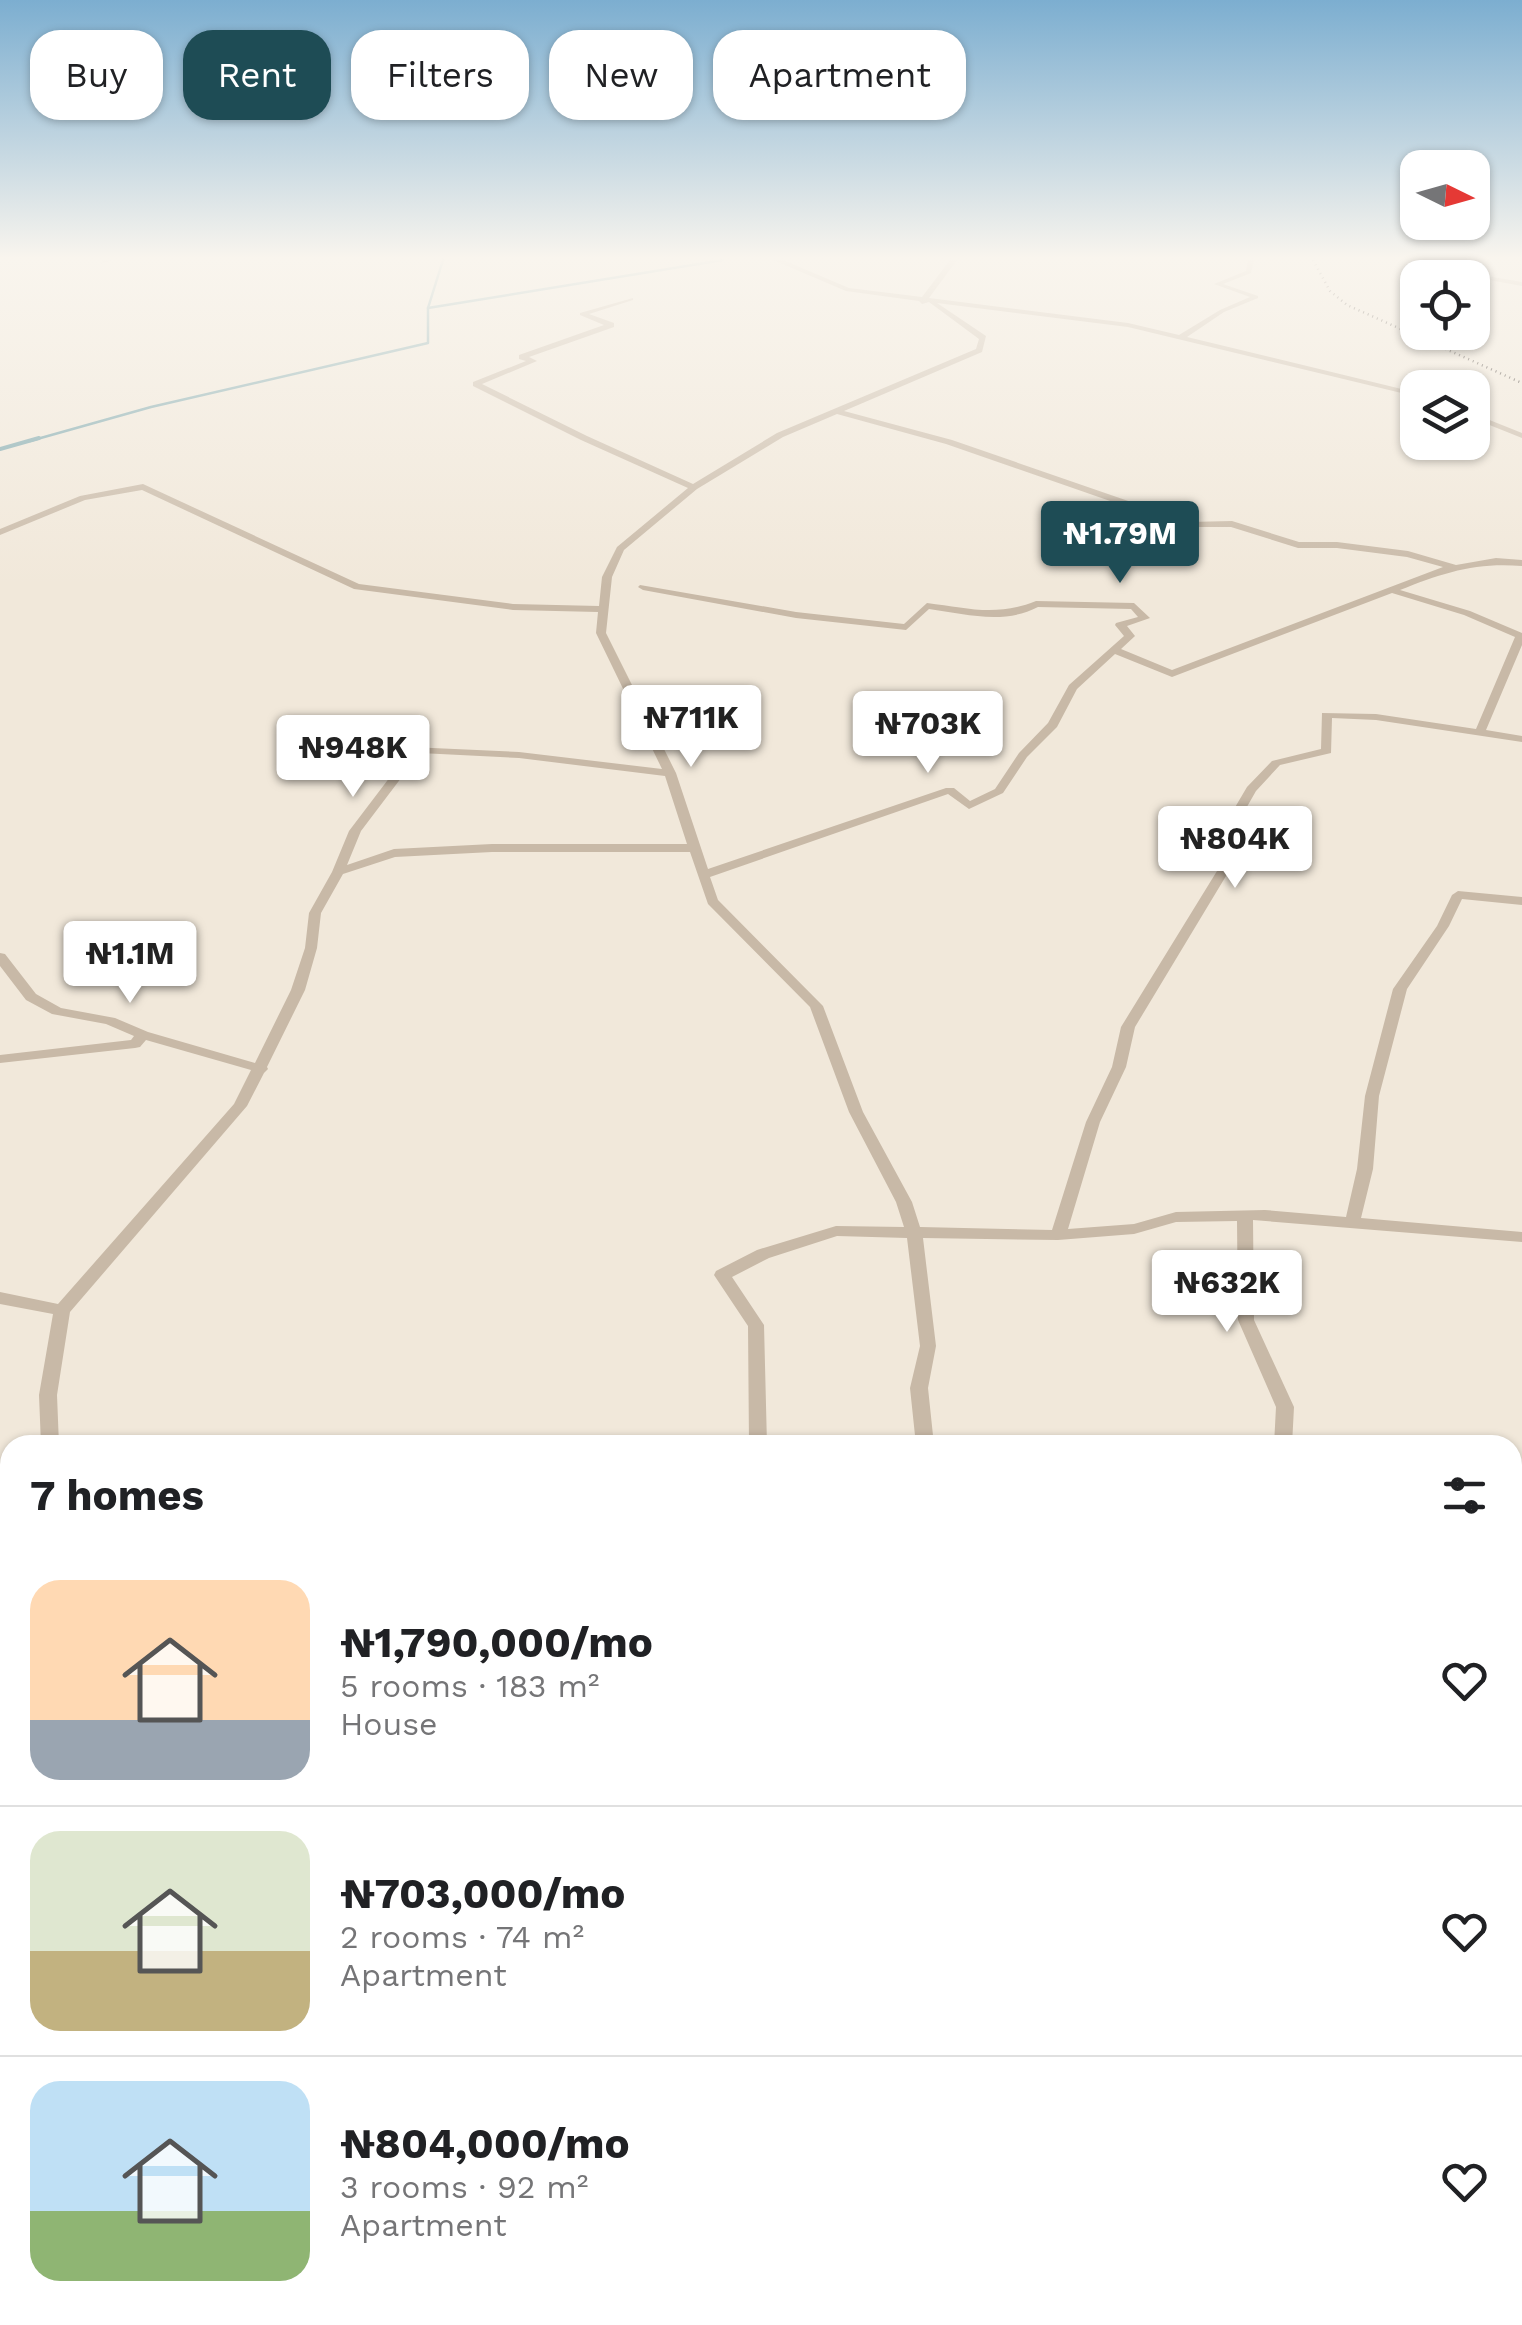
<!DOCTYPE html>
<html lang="en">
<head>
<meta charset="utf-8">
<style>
	:root { --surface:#fff; --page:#f6f6f6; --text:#202124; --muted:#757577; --line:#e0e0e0; --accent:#1e4c55 }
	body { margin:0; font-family:"Work Sans",sans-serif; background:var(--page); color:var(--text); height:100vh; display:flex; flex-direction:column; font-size:38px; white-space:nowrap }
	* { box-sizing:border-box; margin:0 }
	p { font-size:32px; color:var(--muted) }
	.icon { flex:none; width:55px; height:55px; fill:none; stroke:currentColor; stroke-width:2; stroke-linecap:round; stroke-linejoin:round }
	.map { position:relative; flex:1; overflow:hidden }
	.details { position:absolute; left:0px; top:1435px; width:1522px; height:890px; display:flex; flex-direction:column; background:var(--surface); border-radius:30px 30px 0 0; box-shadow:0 2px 8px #0004 }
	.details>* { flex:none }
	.hud { position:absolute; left:30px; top:30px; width:1000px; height:90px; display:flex; gap:20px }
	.needle { width:65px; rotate:95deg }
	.buttons { position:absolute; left:1400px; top:150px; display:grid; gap:20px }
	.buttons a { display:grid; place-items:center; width:90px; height:90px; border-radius:20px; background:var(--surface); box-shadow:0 2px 8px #0004; font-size:50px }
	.price { position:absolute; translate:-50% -85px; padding:0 22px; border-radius:10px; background:#fff; color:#222; font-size:32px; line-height:65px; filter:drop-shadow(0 2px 5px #0008) }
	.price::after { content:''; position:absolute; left:50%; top:60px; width:30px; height:22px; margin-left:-15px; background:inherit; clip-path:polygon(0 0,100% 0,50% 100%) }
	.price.current { background:var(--accent); color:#fff }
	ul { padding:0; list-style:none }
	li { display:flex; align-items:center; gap:30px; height:250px; padding:0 30px }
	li+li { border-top:2px solid var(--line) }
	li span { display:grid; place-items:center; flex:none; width:280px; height:200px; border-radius:30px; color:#555 }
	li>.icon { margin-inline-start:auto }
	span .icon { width:120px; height:120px; fill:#fffc; stroke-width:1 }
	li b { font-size:42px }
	h2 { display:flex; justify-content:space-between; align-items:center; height:120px; padding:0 30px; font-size:42px }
	.tag { padding:0 35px; border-radius:30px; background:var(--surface); box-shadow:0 2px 8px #0004; font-size:35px; line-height:90px }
	.tag.current { background:var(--accent); color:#fff }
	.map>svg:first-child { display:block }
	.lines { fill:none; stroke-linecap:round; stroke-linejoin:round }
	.stream-far1 { stroke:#7aa6ad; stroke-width:2.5 }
	.stream { stroke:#7aa6ad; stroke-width:4 }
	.river { fill:#7aa6ad; fill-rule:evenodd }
	.minor { fill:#c8b9a7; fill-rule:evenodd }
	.rail { stroke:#352d27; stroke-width:2.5; stroke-dasharray:1 4; stroke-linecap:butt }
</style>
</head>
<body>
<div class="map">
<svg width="1522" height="2325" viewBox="0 0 1522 2325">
	<rect width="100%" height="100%" fill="#f1e8da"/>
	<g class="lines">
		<g class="stream-far1">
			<polyline points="428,308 723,260"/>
			<polyline points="30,441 151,407 428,343 428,308 443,260"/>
		</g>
		<polyline class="stream" points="0,449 39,438"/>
		<g class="river">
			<rect x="1512" y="2046" width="10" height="56"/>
			<polygon points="916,2315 988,2315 984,2325 912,2325"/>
		</g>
		<g class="minor">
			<polygon points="103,260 112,260 101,264"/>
			<path d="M773,260h10l66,28 73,9 28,-37h7l-28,38 199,25 51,12 41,-25 30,-13 -36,-13 32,-13 2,-11h6l-3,13 -28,11 35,12v2l-34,14 -37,25 231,56v4l-290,-70 -191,-24 49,33 -4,16 -138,59 108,29 237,82 43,-1 67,21h38l71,9 48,14 40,-7 26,2v6c-46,-4 -80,7 -122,24l70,21 52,22v12l-36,85 36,6v6l-146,-22 -44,-2 -1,35 -51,12 -24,26 -20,35 3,17 -10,28 -94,156 -9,40 -26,55 -32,107 66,-5 42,-12 89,-2 81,7 11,-48 8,-73 28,-107 44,-63 15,-31 6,-4 64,6v8l-60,-6 -13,27 -42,63 -28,107 -6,73 -12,49 161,14v10l-269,-22 1,100 40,87 -2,38h-18l2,-38 -38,-87 -1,-99 -61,1 -42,12 -76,6 -135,-2 13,108 -8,42 6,57h-18l-6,-57 10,-42 -13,-108 -70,-2 -68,22 -37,19 32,48 3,120h-18l-1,-119 -34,-51 2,-4 41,-21 79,-24 68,1 -8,-25 -47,-90 -39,-105 -102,-103 -18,-52h-198l-97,5 -52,17 -22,39 -4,35 -12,42 -38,77 1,2 -4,4 -17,33 -177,206 -13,83 2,50h-18l-2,-50 14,-81 -53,-10v-12l58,12 176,-200 17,-34 -105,-30 -6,7 -5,1 -135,15v-8l131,-15 3,-4 -28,-12 -54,-10 -26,-14 -26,-34v-13l5,1 31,40 25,14 54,10 33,14 107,31 36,-73 14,-42 4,-35 23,-41 17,-41 60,-79 -39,-2 -6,-3 2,-2 153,7 143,17 -66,-136 2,-21 -85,-2 -159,-21 -212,-99 -57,10 -85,35v-6l80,-33 63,-12 216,100 154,20 86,2 3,-29 15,-30 71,-59 -107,-48 -108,-54v-4l53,-21 -7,-2v-4l85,-30 -24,-10v-2l53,-15v2l-44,14 25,9v4l-85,30 8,4 -55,23 105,52 106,48 84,-51 199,-84 3,-10 -50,-37 -7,2 -3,-3 -73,-10zM837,414l109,30 239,83h46l67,21h39l70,9 36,10 -271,103 -51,-21 14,-13 -8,-10 23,-8 -16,-15 -98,-2c-40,16 -68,7 -109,2l-23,21 -108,-12 -156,-27 -2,2 5,3 153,28 110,12 23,-21c36,5 75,16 109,-2l93,2 7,8 -22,6 -1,2 9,11 -55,49 -21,38 -29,30 -24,36 -25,12 -16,-13h-8l-238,81 -32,-96 -70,-140 6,-56 12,-27 73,-61 86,-52zM1392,593l72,22 51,22 -39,92 -100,-15 -54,-1 -1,36 -49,12 -25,26 -23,39 3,17 -10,28 -96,156 -9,40 -26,55 -34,108 -132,-3 -8,-25 -49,-90 -40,-106 -105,-106 -8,-23 238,-83 21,15 34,-16 24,-36 30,-30 20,-38 38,-35 57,23zM420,753l99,5 146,18 22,68h-195l-98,5 -47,16 14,-34z"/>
			<polygon points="1429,260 1435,260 1434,267 1522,282 1522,286 1429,269"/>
			<polygon points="1472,413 1522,433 1522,438 1472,418"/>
			<polygon points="1522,1626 1522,1642 1512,1643 1512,1627"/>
			<polygon points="10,1641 10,1657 0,1659 0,1643"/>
			<polygon points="1278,2315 1334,2315 1328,2325 1272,2325"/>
			<polygon points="1337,2315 1363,2315 1367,2325 1341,2325"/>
		</g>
		<polyline class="rail" points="1313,260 1330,291 1347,305 1522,383"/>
	</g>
	<linearGradient id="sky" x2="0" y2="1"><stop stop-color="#7caed0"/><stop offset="0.44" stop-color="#f9f5ee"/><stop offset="1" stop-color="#f9f5ee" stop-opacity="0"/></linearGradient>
	<rect width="1522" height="586" fill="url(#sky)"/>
</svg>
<div class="buttons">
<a><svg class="needle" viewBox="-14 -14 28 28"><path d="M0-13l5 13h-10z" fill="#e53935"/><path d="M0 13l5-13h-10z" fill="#757577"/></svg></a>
<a><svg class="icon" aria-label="locate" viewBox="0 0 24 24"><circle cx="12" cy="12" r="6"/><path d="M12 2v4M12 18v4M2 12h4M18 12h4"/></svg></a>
<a><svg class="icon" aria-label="layers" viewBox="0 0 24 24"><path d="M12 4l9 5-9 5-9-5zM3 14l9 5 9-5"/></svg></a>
</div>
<b class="price current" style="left:1120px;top:586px">₦1.79M</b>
<b class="price" style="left:691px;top:770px">₦711K</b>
<b class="price" style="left:928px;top:776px">₦703K</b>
<b class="price" style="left:353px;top:800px">₦948K</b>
<b class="price" style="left:1235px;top:891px">₦804K</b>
<b class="price" style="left:130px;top:1006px">₦1.1M</b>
<b class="price" style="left:1227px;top:1335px">₦632K</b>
<div class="hud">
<a class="tag">Buy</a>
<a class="tag current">Rent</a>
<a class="tag">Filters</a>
<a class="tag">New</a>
<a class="tag">Apartment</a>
</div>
<section class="details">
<h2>7 homes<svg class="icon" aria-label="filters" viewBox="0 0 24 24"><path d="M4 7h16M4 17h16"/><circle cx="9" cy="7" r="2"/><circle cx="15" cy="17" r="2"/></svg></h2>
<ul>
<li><span style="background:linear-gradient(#ffd9b3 70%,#9aa5b1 0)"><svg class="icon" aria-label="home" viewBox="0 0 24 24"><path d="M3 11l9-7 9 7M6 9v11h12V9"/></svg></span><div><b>₦1,790,000/mo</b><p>5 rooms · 183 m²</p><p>House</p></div><svg class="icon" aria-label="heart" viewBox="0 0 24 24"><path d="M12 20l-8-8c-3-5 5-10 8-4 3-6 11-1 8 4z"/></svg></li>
<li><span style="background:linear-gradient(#dfe7d0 60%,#c2b280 0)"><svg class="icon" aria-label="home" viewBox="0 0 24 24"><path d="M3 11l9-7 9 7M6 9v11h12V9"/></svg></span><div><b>₦703,000/mo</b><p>2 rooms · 74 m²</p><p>Apartment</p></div><svg class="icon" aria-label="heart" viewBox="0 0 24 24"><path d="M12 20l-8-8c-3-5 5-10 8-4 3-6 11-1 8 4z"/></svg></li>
<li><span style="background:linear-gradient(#bfe0f5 65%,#8fb573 0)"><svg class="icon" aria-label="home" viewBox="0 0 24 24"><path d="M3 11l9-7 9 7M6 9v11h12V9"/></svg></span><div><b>₦804,000/mo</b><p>3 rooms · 92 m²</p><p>Apartment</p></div><svg class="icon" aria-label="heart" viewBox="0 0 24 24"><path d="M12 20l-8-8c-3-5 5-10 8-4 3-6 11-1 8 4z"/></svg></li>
</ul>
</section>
</div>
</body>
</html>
